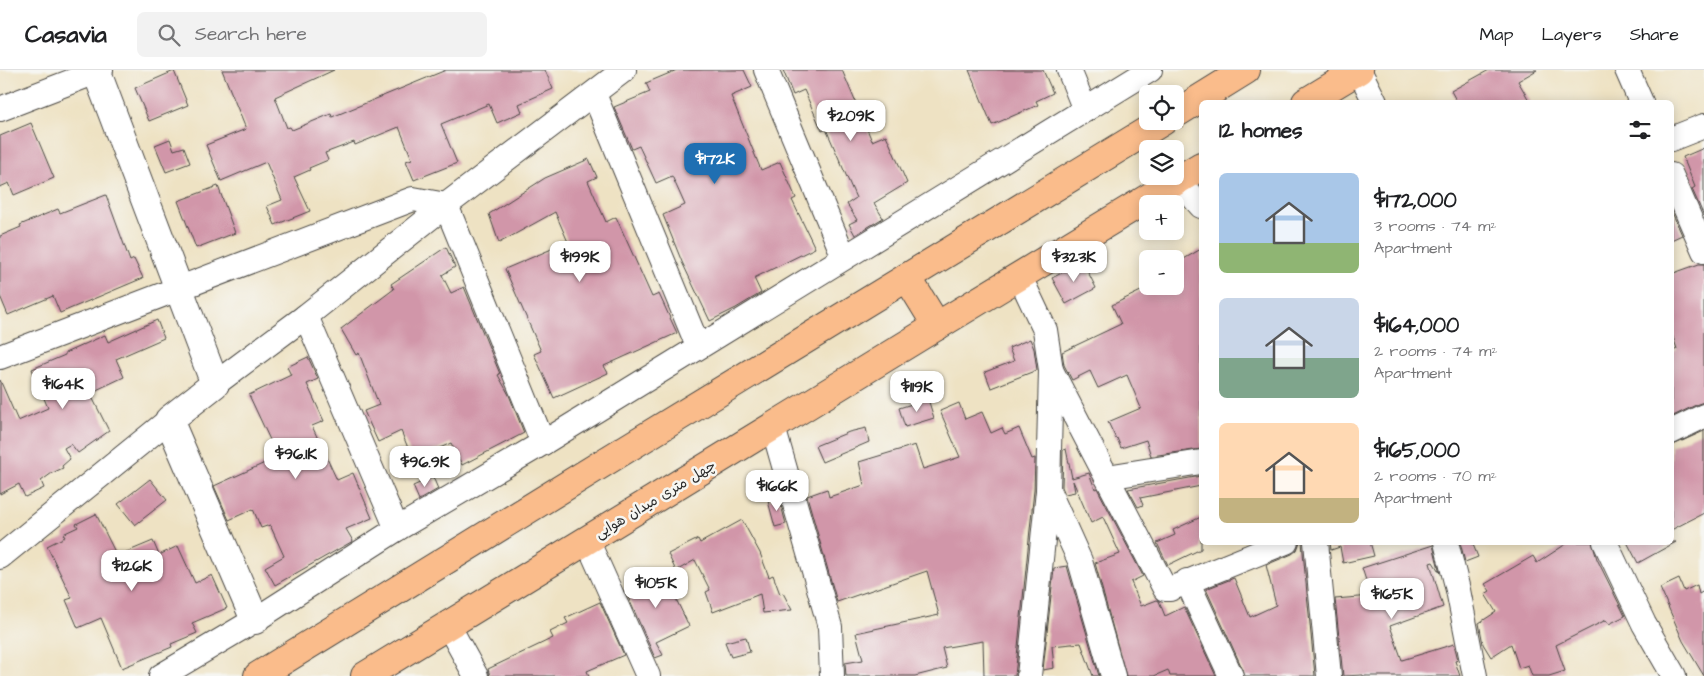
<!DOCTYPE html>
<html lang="en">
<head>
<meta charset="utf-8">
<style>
	:root { --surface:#fff; --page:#f2f2f2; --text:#202124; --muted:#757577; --line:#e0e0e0; --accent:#1f6fb2 }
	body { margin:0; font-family:"Architects Daughter","Playpen Sans Arabic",sans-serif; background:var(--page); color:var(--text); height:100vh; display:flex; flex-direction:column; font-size:19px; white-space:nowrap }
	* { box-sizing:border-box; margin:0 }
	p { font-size:16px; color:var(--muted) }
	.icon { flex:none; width:28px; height:28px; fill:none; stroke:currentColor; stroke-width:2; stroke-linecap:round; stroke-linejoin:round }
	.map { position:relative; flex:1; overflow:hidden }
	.sheet { position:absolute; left:1199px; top:30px; width:475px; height:445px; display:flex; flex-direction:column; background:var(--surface); border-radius:8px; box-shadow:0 2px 12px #0003 }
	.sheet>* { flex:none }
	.controls { position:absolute; left:1139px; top:15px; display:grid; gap:10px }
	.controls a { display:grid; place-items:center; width:45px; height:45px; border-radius:8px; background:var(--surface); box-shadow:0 2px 12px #0003; font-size:25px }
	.price { position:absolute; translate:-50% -42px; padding:0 11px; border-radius:10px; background:#fff; color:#222; font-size:16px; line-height:32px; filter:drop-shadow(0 1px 2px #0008) }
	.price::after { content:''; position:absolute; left:50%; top:30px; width:15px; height:11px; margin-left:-8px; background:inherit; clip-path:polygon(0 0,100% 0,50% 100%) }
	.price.on { background:var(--accent); color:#fff }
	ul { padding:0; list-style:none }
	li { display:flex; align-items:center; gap:15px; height:125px; padding:0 20px }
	li span { display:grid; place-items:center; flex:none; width:140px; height:100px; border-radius:8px; color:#555 }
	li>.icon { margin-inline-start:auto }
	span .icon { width:60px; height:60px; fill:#fffc; stroke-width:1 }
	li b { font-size:21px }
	h2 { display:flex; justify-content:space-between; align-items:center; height:60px; padding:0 20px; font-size:21px }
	header { display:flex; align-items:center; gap:30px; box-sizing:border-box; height:70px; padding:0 25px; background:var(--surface); border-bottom:1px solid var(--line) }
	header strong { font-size:24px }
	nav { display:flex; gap:28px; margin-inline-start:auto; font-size:18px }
	.search { width:350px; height:45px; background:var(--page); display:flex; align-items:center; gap:12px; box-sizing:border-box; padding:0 18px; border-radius:8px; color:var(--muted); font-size:19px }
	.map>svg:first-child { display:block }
	.building { fill:#d196a9 }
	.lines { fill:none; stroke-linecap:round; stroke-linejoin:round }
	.minor-casing { stroke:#484642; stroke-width:26 }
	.tertiary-casing { stroke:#484642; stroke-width:30 }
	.primary-casing { stroke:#484642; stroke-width:30 }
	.minor { stroke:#fff; stroke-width:24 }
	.tertiary { stroke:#fff; stroke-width:28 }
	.primary { stroke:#fabc8b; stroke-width:28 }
	.labels { text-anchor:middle; stroke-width:5; stroke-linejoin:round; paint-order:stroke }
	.street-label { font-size:14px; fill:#2b2b2b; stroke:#f6f6f2 }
</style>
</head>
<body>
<header>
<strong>Casavia</strong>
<div class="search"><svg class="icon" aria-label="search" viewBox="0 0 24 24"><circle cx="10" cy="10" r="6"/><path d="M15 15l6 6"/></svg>Search here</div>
<nav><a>Map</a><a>Layers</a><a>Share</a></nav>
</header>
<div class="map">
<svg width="1704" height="606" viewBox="0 0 1704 606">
	<rect width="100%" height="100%" fill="#f6f6f2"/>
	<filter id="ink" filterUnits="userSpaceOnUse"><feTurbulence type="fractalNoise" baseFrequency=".02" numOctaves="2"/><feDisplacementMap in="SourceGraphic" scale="10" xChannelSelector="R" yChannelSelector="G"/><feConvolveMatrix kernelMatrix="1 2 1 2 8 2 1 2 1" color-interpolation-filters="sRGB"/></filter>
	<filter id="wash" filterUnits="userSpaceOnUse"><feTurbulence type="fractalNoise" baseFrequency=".0096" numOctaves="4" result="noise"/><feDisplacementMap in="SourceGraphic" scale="20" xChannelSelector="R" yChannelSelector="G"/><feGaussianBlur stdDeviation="1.12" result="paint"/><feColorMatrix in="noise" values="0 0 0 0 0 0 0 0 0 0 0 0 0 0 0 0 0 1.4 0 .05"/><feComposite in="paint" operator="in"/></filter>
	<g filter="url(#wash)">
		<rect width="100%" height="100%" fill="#eee2c3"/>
		<g id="blocks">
			<g class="building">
				<polygon points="222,0 334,0 275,27 287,58 290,57 292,60 331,44 332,47 446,0 545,0 553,19 519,34 522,42 497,53 489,34 441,54 457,93 414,110 406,91 412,89 399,57 355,75 354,72 325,83 328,90 309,98 310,100 294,107 310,141 275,155 267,136 282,130 266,92 221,111 206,75 246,59"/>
				<polygon points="677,0 744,0 752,17 731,26 761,100 780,92 796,128 792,130 815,178 754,208 761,223 736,238 710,251 682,192 663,145 685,135 672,106 656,113 639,76 632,79 614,37 650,22 646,13"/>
				<polygon points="783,0 842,0 872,71 886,65 907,113 874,133 883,148 855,165 849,154 857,150 847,134 856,128 826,59 822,61 804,20 793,25"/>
				<polygon points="969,0 1043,0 1053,23 1036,31 1038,35 992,55"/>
				<polygon points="1489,0 1537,0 1518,11 1530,32 1457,32 1451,21"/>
				<polygon points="174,1 188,35 149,51 135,18"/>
				<polygon points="31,53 54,108 14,125 9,113 0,117 0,66"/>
				<polygon points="170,69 174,80 184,77 190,93 166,102 155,75"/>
				<polygon points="1704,78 1704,146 1692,119 1695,117 1683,87"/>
				<polygon points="589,89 597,107 588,111 606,152 616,147 652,227 659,224 677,263 604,296 608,303 554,328 534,284 541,281 505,199 568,172 555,142 499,173 489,144 545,108"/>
				<polygon points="218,116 235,163 196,178 178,131"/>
				<polygon points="106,125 130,191 134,189 143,208 60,243 53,226 8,245 0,226 0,166 21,157 20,155 58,139 60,143"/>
				<polygon points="1671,140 1682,165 1671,170"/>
				<polygon points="446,177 455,197 442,205 451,223 464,217 500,304 498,305 509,325 524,363 462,395 451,373 413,390 401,361 378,372 364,341 379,335 359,283 356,285 341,259 394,219 391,214"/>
				<polygon points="1201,179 1201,379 1151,386 1146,370 1121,378 1117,368 1116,369 1108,352 1141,338 1127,305 1098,318 1090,301 1072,310 1064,295 1062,282 1121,254 1112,235 1147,218 1144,213 1148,211 1148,216 1175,216 1175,194"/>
				<polygon points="1083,192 1096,218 1066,234 1052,208"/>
				<polygon points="1699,194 1704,194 1704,332 1698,334 1671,347 1671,282 1677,279 1671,261 1671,204"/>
				<polygon points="157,250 164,268 116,289 124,307 90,323 109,361 78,383 71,374 64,378 70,389 62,396 63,398 52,403 41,411 44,418 25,427 19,414 0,424 0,310 18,351 48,338 32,299 65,285 65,283 105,265 108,272"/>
				<polygon points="1030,269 1034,279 1037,300 991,318 985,302 1014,291 1009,278"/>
				<polygon points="308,287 318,309 307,314 324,351 312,356 337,410 353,403 372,448 346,459 353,471 275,515 265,497 284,486 270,455 261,458 253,439 229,450 214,416 278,387 249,325 291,305 287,297"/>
				<polygon points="928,329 934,348 905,357 899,338"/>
				<polygon points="959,333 965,349 982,342 991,363 1002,358 1005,364 1019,358 1032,389 1035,388 1034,420 1015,606 984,606 983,571 942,578 947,598 915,606 846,606 845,593 863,590 856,563 939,545 927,501 837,532 807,426 827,419 829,427 864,415 859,392 915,375 923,399 960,387 940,341"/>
				<polygon points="866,358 869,372 822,392 815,376 849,362"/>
				<polygon points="1704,361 1704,443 1671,460 1671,376"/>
				<polygon points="1066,379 1072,408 1089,403 1095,419 1097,418 1143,506 1131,512 1141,536 1157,530 1159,531 1165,546 1184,537 1216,606 1170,606 1168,600 1154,606 1126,606 1095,493 1120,484 1103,447 1091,453 1073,411 1075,422 1065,424 1062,417 1063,380"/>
				<polygon points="1201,406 1201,416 1140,428 1143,435 1138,437 1128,419"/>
				<polygon points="433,407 438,419 419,430 413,416"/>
				<polygon points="150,409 167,430 135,455 118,434"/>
				<polygon points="779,428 786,454 775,457 768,431"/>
				<polygon points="96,444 117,486 153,471 159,485 178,476 195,513 212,505 227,538 192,553 197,563 171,574 172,577 122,598 101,548 78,558 66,530 72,528 47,476 65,467 63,464 78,457 76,454"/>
				<polygon points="1201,447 1201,479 1168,495 1157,473 1175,465 1173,460"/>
				<polygon points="742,450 760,483 769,507 773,505 780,524 783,523 792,540 763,543 760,524 713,542 706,522 710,520 695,490 676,501 668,484 698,469 700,473"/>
				<polygon points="1300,472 1302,472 1315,606 1245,606 1243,600 1206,519 1234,508 1250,547 1276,535 1266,495 1292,484 1297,480"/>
				<polygon points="1330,472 1370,472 1374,486 1343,493 1340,477 1331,480"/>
				<polygon points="1460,472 1472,472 1478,487 1465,492"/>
				<polygon points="1569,472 1592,472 1597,489 1625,546 1609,554 1606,550 1556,575 1565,601 1549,606 1532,606 1528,595 1519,598 1511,574 1491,587 1483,574 1479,553 1496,542 1485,524 1490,521 1485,514 1533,486 1537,493"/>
				<polygon points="1627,472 1676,472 1638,493"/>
				<polygon points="1433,475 1440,503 1433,492 1430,493 1443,537 1390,556 1402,590 1454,574 1458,590 1455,591 1460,606 1363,606 1363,605 1343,606 1335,529 1371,526 1362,498"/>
				<polygon points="1067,496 1099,606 1093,606 1081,573 1052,576 1054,598 1043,600 1054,498"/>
				<polygon points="662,500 689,556 656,572 663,585 655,588 625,520 630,518 629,516"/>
				<polygon points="1679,509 1684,521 1697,515 1699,524 1704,521 1704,606 1683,571 1660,518"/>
				<polygon points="600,532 624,585 587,601 589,606 490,606 488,599 553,568 550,562 568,553 565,548"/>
				<polygon points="746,567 750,582 731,587 725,572"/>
			</g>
		</g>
	</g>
	<g filter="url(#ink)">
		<use href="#blocks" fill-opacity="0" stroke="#484642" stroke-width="1"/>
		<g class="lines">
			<defs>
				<g id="minor">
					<polyline points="766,0 844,187"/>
					<polyline points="1069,0 1085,40"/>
					<polyline points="1359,0 1375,32"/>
					<polyline points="1627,0 1641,32"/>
					<polyline points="594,24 698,276"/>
					<polyline points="0,39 101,0"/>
					<polyline points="1671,69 1704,56"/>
					<polyline points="1671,105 1704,181"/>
					<polyline points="1178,110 1201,136"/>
					<polyline points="1020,207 1045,260 1051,300 1048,420 1080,491 1113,606"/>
					<polyline points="306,246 397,459"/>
					<polyline points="0,287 413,129 446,135 543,373"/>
					<polyline points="1052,302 1165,519 1170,519 1286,472"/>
					<polyline points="215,314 306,246 446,135 624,0"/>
					<polyline points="773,357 830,557 832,606"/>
					<polyline points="1671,362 1704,346"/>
					<polyline points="1107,407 1201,392"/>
					<polyline points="587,470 648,606"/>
					<polyline points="1316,472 1329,606"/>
					<polyline points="1446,472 1458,520 1475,606"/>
					<polyline points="1605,472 1644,554 1674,606"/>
					<polyline points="0,487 169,350"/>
					<polyline points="1187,511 1231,606"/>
					<polyline points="448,555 476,606"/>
					<polyline points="161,606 255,550 397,459 543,373 1150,0"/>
					<polyline points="1029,606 1048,421"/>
				</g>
				<polyline id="tertiary" points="96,0 215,314 169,350 255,550"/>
				<g id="primary">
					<polyline points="1306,32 1359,0"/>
					<polyline points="1175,44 1246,0"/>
					<polyline points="907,207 937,256"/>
					<polyline points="258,606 626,379 1163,51"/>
					<polyline points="365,606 937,256 1201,96"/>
				</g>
			</defs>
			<use href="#minor" class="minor-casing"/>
			<use href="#tertiary" class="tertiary-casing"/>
			<use href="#primary" class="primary-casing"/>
			<use href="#minor" class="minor"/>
			<use href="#tertiary" class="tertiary"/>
			<use href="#primary" class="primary"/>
		</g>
	</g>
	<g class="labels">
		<g class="street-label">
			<text transform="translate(655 429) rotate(-31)" y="5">چهل متری میدان هوایی</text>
		</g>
	</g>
</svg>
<div class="controls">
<a><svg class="icon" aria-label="locate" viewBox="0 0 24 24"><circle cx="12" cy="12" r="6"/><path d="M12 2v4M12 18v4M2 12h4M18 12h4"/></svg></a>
<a><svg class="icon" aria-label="layers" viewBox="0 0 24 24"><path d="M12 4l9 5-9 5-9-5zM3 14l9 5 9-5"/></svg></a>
<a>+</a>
<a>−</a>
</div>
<b class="price" style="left:851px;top:72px">$209K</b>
<b class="price on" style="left:715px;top:115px">$172K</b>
<b class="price" style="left:580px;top:213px">$199K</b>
<b class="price" style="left:1074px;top:213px">$323K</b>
<b class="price" style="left:63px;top:340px">$164K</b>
<b class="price" style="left:917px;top:343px">$119K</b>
<b class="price" style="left:296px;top:410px">$96.1K</b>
<b class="price" style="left:425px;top:418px">$96.9K</b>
<b class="price" style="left:777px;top:442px">$166K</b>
<b class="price" style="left:132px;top:522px">$126K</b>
<b class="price" style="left:656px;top:539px">$105K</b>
<b class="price" style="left:1392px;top:550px">$165K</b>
<section class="sheet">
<h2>12 homes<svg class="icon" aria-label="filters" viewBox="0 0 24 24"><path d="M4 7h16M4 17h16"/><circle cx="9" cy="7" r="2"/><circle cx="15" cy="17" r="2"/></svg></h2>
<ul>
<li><span style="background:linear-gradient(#a9c7e8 70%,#8fb573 0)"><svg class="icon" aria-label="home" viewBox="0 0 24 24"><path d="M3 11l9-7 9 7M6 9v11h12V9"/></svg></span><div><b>$172,000</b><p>3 rooms · 74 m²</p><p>Apartment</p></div></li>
<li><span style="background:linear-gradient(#c9d6e8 60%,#7fa58c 0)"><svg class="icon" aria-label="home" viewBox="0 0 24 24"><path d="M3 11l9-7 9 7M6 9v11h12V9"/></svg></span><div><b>$164,000</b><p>2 rooms · 74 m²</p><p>Apartment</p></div></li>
<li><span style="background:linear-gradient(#ffd9b3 75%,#c2b280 0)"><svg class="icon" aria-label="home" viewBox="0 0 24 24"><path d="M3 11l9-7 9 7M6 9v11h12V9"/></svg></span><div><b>$165,000</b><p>2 rooms · 70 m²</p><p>Apartment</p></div></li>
</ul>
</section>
</div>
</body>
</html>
